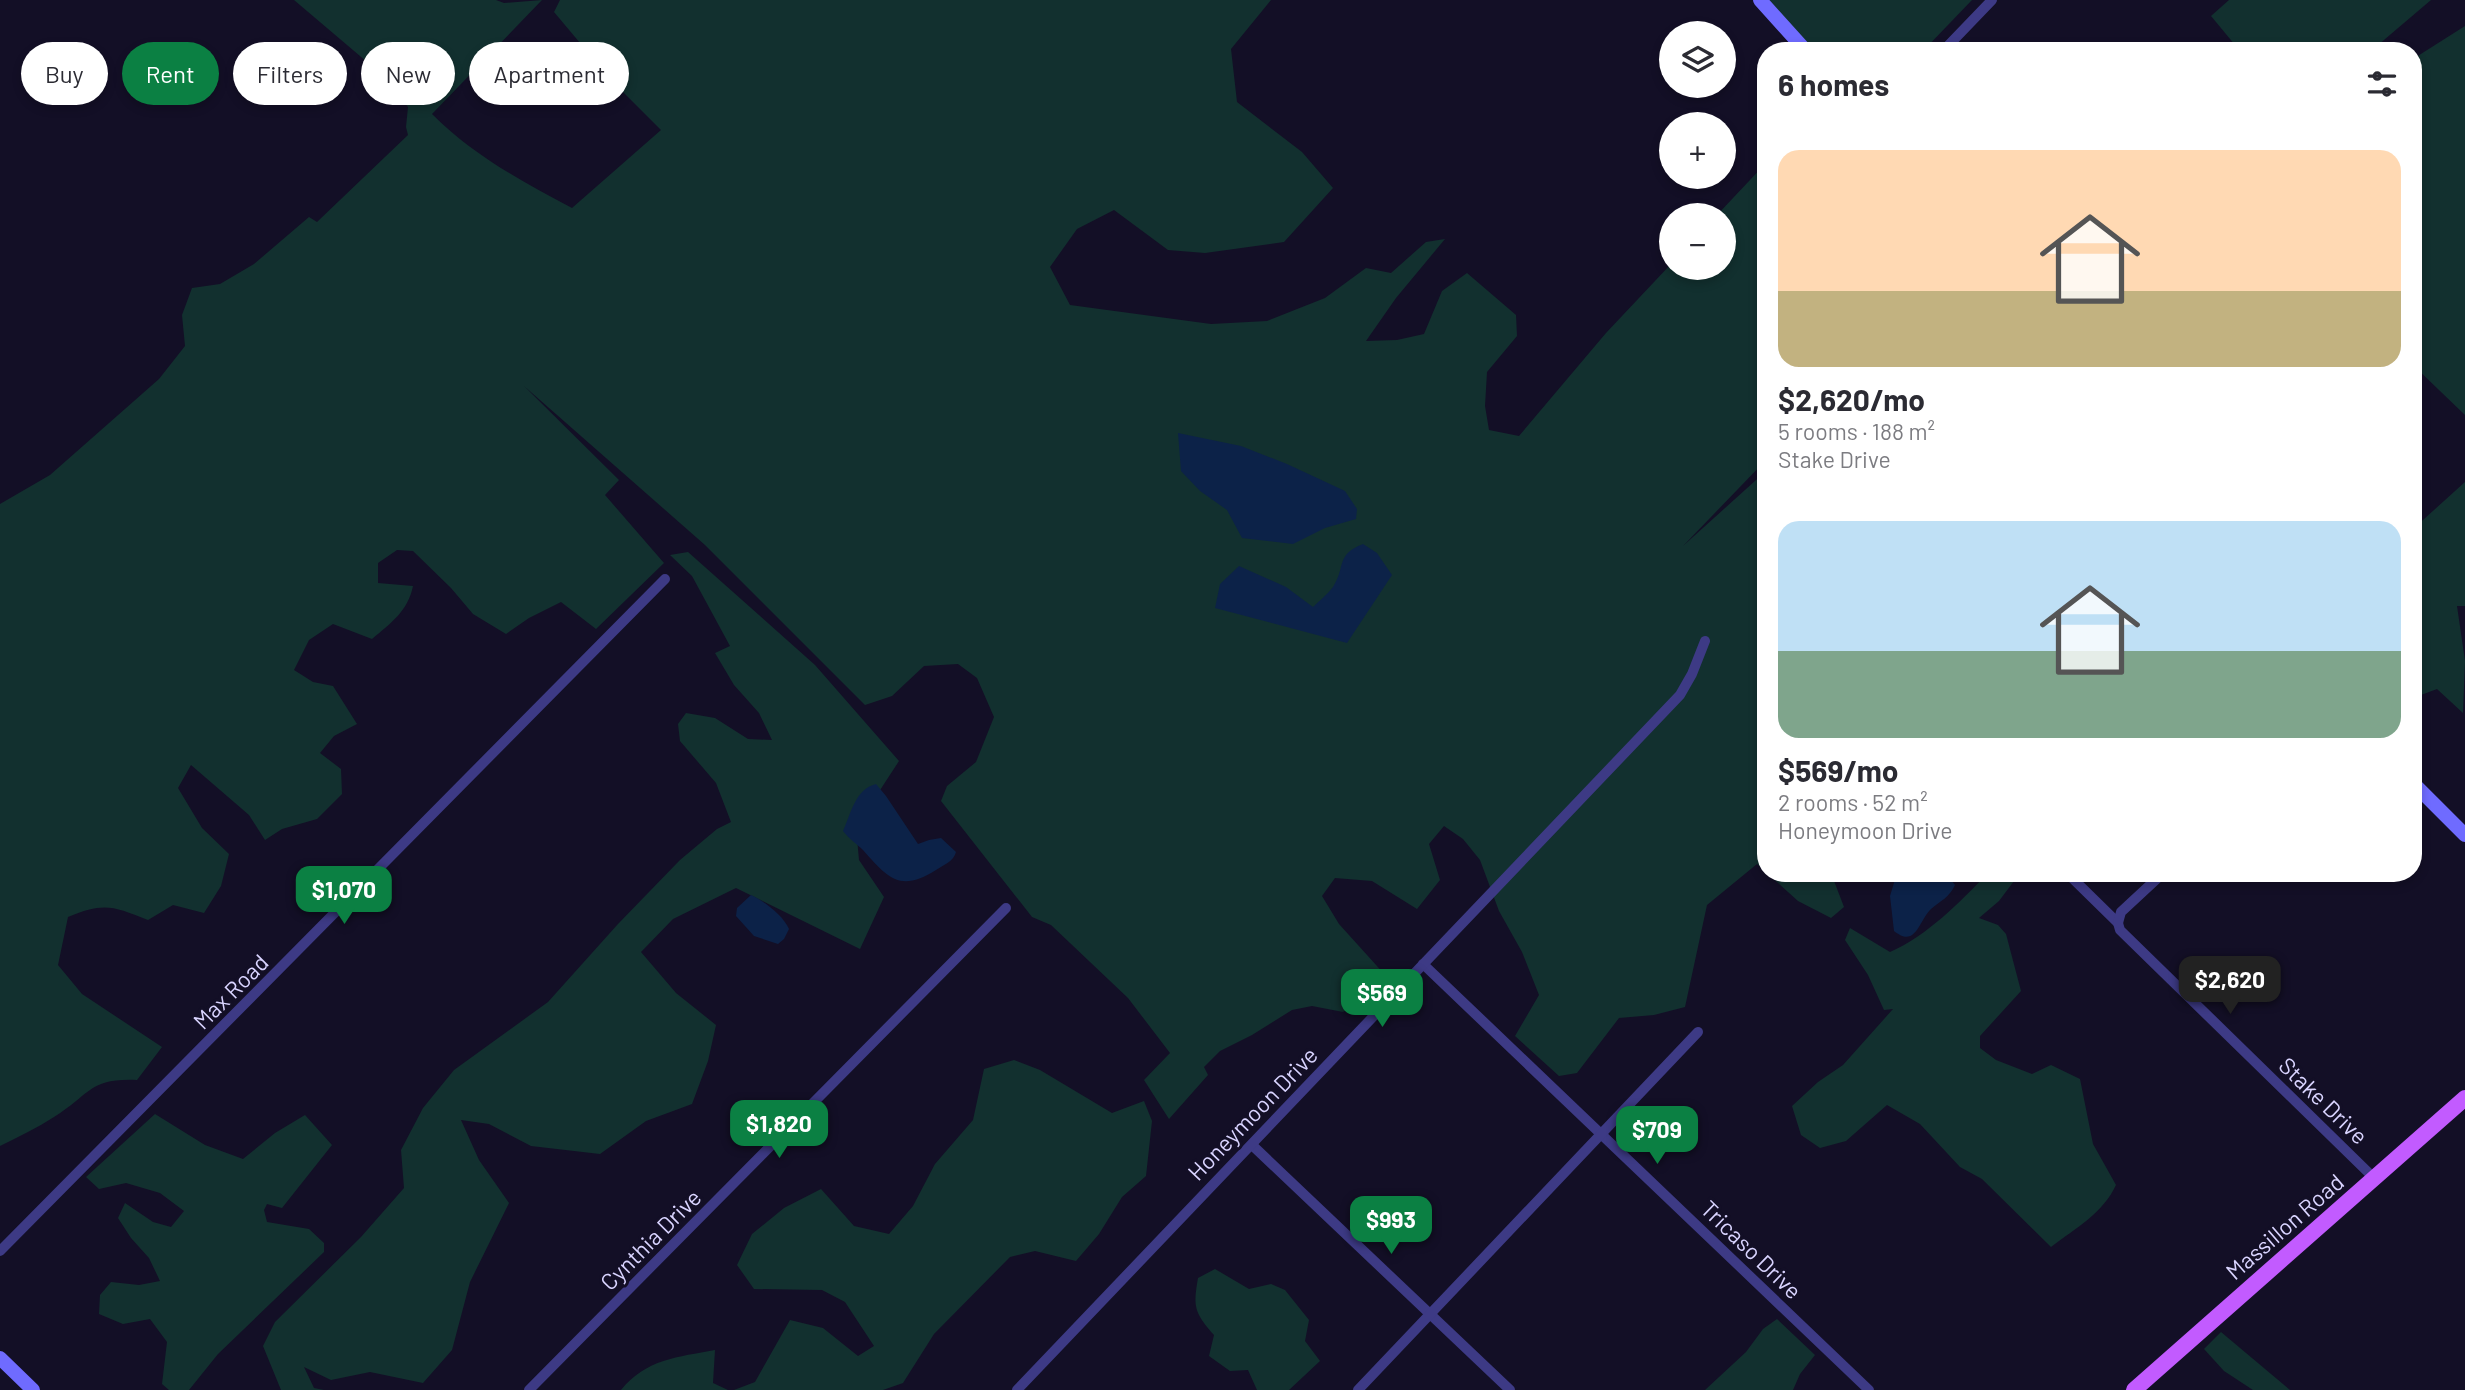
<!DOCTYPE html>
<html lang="en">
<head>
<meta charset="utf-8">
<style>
	:root { --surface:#fff; --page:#f2f2f3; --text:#2b2b33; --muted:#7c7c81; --accent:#0b8043 }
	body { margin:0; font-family:Barlow,sans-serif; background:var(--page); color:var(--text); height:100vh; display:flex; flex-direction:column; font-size:26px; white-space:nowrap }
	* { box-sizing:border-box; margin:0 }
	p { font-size:23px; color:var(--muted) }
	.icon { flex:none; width:38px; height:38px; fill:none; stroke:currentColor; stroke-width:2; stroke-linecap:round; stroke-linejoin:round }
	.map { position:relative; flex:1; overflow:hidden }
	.details { position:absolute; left:1757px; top:42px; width:665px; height:840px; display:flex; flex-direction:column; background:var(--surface); border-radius:28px; box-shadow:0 4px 10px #0003 }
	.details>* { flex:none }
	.top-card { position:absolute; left:21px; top:42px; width:665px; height:63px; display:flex; gap:14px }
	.buttons { position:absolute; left:1659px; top:21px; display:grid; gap:14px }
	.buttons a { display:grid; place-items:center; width:77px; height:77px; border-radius:50%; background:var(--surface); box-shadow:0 4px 10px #0003; font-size:35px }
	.price { position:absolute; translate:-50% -60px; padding:0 16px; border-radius:14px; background:var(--accent); color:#fff; font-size:23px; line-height:46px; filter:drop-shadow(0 2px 4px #0008) }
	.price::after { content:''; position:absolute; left:50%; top:42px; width:21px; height:16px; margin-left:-10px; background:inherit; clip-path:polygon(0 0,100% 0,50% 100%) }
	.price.selected { background:#222; color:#fff }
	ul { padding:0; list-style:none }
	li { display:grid; align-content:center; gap:14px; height:371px; padding:0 21px }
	li span { display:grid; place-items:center; height:217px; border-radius:21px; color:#555 }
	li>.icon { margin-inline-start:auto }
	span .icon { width:126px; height:126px; fill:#fffc; stroke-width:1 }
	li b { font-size:30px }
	h2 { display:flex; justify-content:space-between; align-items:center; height:84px; padding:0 21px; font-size:30px }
	.chip { padding:0 24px; border-radius:32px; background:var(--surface); box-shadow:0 4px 10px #0003; font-size:24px; line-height:63px }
	.chip.selected { background:var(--accent); color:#fff }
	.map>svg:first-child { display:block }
	.green { fill:#12302f }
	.water { fill:#0c2248 }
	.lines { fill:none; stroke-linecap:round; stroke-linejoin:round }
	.street { stroke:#3d3a85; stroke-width:10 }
	.secondary { stroke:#6f6bff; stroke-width:14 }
	.primary { stroke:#c25bff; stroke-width:16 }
	.labels { text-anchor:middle; stroke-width:6; stroke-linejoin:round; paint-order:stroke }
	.street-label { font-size:23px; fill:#d9d4ff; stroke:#130f26 }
</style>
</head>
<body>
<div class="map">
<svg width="2465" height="1390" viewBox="0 0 2465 1390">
	<rect width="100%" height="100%" fill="#130f26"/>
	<g class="green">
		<path d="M294,0h202l8,3 38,-3 -110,114c41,41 89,67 140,94l89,-78 -49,-49 -58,-69 6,-12h711l-40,49 6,53 65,50 31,36 -49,54 -79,11 -37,-3 -54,-40 -37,19 -27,38 20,38 141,19 56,-3 58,-23 41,-30 25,5 35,-31 19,-3 -49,59 -30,43 31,-1 27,-6 18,-43 25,-18 49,42 1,21 -30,36 -2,34 4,24 30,6 87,-103 65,-69v4h53v-53h-7l49,-52v297l-83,86 83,-75v246l-5,19 -1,28 6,2v106l-9,-8 -50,41 -22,102 -31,8 -35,3 -42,55 -18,3 -44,-40 24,-41 -17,-43 -23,-41 -19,-51 -17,-21 -19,-13 -15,18 11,36 -23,29 -45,-28 -37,-3 -13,18 17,28 47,52 1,9 -44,27 -31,-6 -20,4 -40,25 -32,16 -16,16 4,8 -39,44 -25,-39 26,-27 -42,-55 -77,-73 -19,-8 -91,-116 6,-15 29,-24 18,-45 -17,-39 -19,-14 -34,2 -32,30 -27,9 -160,-160 -181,-159 95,94 -14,15 59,68 -68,66 -35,-27 -32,16 -23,16 -33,-20 -22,-26 -38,-37 -16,-1 -19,13v20l35,3c-5,25 -22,37 -41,53l-39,-15 -24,16 -15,30 19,12 20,4 24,38 -23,12 -14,17 21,16 1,25 -25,25 -35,10 -17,11 -16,-25 -58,-50 -13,23 24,40 27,26 -8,32 -17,27 -31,-8 -25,15c-35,-14 -44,-18 -80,-3l-10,48 24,29 80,53 -25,33c-48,-2 -46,14 -83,37 -17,11 -36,20 -54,29v-642l50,-29 109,-96 26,-33 -3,-31 10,-27 28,-4 34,-20 55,-47 8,5 91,-87 -2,-8 2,-20 -28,-34z"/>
		<polygon points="1769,0 1972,0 1923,51 1814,51"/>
		<polygon points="2229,0 2431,0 2371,51 2240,51 2211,16"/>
		<polygon points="2465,26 2465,415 2413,365 2413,59"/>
		<polygon points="2465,482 2465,606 2457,606 2465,661 2463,713 2437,689 2413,698 2413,529"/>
		<polygon points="688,552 815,665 899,761 856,827 859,860 884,897 860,949 736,888 673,919 641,952 676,993 716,1025 708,1061 692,1104 646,1121 600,1154 531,1146 489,1124 461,1120 479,1160 509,1203 470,1282 452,1350 423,1383 370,1372 331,1380 304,1367 314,1388 324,1390 281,1390 263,1346 275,1322 361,1237 404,1188 401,1150 423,1108 454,1070 548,1002 618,924 680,860 717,829 731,822 716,783 680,741 678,724 686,713 715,718 748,739 772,740 759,713 734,685 715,653 730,646 692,576 670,555"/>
		<polygon points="1767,873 1831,873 1844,907 1831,918 1798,901"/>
		<path d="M1988,873h32l-21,28 -20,17 19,7 8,9 15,57 -41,45v12l16,12 36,14 19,-9 29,14 13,65 23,41c-13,28 -40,43 -65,62l-69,-68 -22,-12 -40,-43 -33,-19 -41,36 -26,7 -19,-13 -9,-29 26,-24 25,-17 50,-56 -9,1 -16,-35 -23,-35 5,-12 40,24c37,-16 70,-50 98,-79z"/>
		<polygon points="1014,1060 1040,1070 1112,1113 1144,1101 1152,1121 1146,1176 1122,1197 1099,1234 1076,1261 1035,1251 1010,1257 934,1334 903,1383 883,1390 734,1390 755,1382 790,1320 823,1328 858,1356 874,1346 845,1302 822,1290 754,1289 737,1265 752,1234 784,1208 821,1189 854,1226 889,1234 913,1206 935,1164 973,1120 984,1069"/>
		<polygon points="155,1114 205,1145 243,1159 275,1133 305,1115 332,1145 282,1208 267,1204 264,1210 267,1222 309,1229 324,1243 324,1252 218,1354 189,1390 169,1390 162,1384 167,1342 150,1319 123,1324 99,1314 100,1295 111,1282 139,1285 160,1281 149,1258 131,1238 118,1218 125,1203 153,1222 171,1227 184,1211 160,1193 126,1183 99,1189 86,1177"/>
		<path d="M1215,1269l34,20 22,-5 14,6 24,30 -4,21 15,20 -31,29h-32l-9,-20 -18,1 -21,-15 5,-21c-20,-23 -21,-28 -16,-57z"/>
		<polygon points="1777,1319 1815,1355 1800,1374 1793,1390 1705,1390 1746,1352 1763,1329"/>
		<polygon points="2221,1332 2290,1390 2253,1390 2224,1371 2204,1349"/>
		<path d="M715,1350l-2,33 15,7h-107c25,-31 57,-33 94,-40z"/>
	</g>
	<g class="water">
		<polygon points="1178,433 1241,446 1287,464 1345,491 1357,509 1356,519 1325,528 1293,544 1242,538 1227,510 1200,491 1181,471"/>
		<path d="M1363,544l14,9 15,22 -45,68 -132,-35 5,-24 19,-18 47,21 27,20c6,-6 15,-13 20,-20 13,-20 2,-32 30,-43z"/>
		<path d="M876,784l10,12 32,48 11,-4 12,-2 15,14c-3,10 -11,12 -20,18 -36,23 -48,8 -73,-20 -6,-6 -14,-11 -20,-19 8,-17 12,-42 33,-47z"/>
		<path d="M1897,873h48l10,12c-6,13 -15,16 -24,24 -12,11 -15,40 -37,22l-4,-35z"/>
		<path d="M751,895c13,6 32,20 38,34l-5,10 -6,5 -24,-8 -18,-20 1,-8z"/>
	</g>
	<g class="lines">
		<g class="street">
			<polyline points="1943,51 1992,0"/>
			<polyline points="2067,873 2118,923 2120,930 2375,1179"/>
			<polyline points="2118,923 2121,912 2163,873"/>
			<polyline points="1423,964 1869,1390"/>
			<polyline points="1252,1145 1510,1390"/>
			<polyline points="0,1251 665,579"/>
			<polyline points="529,1390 1006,908"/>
			<polyline points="1017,1390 1680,695 1692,674 1705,641"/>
			<polyline points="1358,1390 1698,1032"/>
		</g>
		<g class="secondary">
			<polyline points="1760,0 1806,51"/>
			<polyline points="2413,783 2465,835"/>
			<polyline points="0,1358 33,1390"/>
		</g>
		<polyline class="primary" points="2134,1390 2465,1098"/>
	</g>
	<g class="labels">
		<g class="street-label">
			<text transform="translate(231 992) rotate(-45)" y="8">Max Road</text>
			<text transform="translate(2323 1101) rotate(44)" y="8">Stake Drive</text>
			<text transform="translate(1253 1114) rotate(-46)" y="8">Honeymoon Drive</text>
			<text transform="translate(2285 1227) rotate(-41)" y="8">Massillon Road</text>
			<text transform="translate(651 1240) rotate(-45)" y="8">Cynthia Drive</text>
			<text transform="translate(1751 1250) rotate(44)" y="8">Tricaso Drive</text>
		</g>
	</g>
</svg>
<div class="buttons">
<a><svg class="icon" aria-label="layers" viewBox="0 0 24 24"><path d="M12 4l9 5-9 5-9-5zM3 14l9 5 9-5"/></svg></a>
<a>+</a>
<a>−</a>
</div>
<b class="price" style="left:344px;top:926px">$1,070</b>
<b class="price selected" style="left:2230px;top:1016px">$2,620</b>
<b class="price" style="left:1382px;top:1029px">$569</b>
<b class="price" style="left:779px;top:1160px">$1,820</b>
<b class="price" style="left:1657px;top:1166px">$709</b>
<b class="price" style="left:1391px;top:1256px">$993</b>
<div class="top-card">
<a class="chip">Buy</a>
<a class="chip selected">Rent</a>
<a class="chip">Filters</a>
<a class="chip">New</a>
<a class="chip">Apartment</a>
</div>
<section class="details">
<h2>6 homes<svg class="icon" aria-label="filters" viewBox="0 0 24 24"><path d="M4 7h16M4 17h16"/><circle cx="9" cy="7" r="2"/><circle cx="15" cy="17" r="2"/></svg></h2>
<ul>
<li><span style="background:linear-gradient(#ffd9b3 65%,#c2b280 0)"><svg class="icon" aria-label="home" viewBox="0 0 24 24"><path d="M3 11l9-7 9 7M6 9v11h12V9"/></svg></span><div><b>$2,620/mo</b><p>5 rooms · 188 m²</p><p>Stake Drive</p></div></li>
<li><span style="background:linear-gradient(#bfe0f5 60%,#7fa58c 0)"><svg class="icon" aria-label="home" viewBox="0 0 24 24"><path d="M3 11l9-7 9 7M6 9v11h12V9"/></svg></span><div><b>$569/mo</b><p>2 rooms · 52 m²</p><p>Honeymoon Drive</p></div></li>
</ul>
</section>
</div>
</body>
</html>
